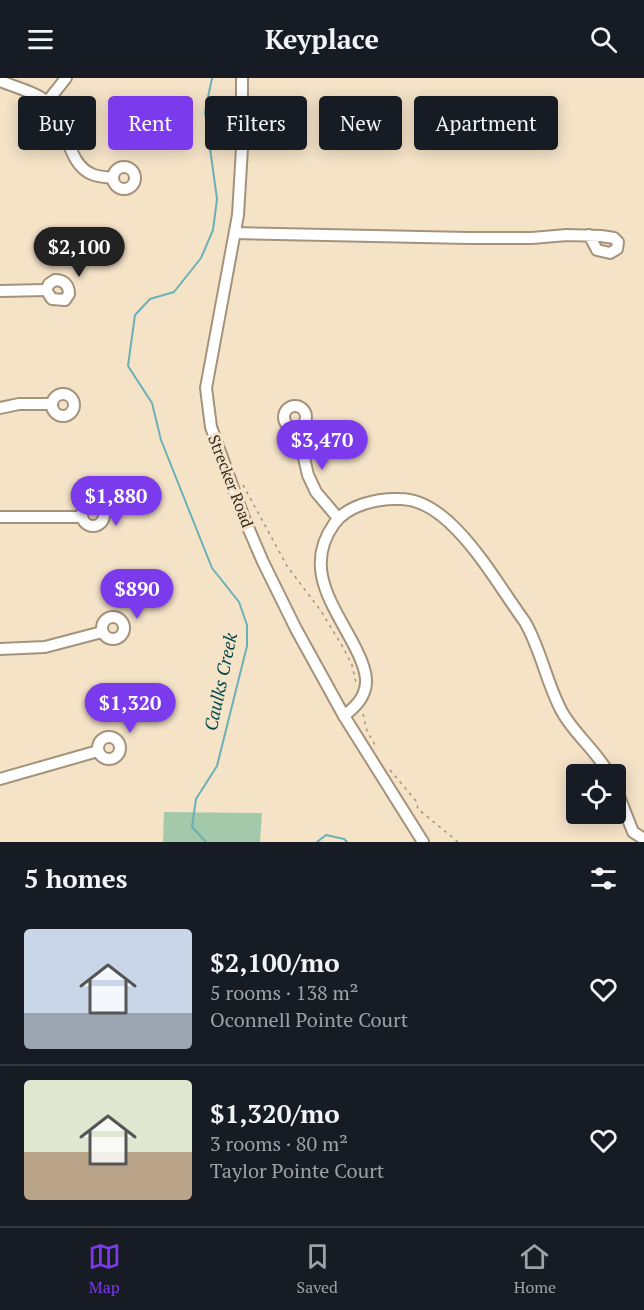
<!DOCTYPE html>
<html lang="en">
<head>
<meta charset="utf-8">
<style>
	:root { --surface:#171b24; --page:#20242c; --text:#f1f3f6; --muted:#9ea1a6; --line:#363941; --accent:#7c3aed }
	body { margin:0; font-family:"PT Serif",serif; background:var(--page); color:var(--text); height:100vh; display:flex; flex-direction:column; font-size:22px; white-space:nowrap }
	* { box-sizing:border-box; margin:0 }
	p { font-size:20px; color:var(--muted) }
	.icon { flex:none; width:33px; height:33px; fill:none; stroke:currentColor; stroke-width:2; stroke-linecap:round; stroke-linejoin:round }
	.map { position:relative; height:764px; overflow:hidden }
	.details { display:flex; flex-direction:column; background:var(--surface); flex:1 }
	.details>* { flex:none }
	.guide { position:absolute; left:18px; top:18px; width:609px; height:54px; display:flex; gap:12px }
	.buttons { position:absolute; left:566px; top:686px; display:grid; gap:12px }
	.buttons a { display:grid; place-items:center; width:60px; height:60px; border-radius:6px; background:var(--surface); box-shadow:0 3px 15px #0003; font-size:30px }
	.price { position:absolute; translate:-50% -51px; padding:0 14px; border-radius:21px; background:var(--accent); color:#fff; font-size:20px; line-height:39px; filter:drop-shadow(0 2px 3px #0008) }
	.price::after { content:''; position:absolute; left:50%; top:36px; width:18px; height:14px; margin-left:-9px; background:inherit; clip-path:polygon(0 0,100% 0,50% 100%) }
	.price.active { background:#222; color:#fff }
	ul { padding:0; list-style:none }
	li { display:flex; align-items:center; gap:18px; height:150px; padding:0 24px }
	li+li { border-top:2px solid var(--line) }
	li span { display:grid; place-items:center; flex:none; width:168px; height:120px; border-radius:6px; color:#555 }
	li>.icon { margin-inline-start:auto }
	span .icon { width:72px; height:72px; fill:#fffc; stroke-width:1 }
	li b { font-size:26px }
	h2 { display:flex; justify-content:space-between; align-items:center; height:72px; padding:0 24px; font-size:26px }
	.tag { padding:0 21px; border-radius:6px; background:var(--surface); box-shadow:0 3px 15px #0003; font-size:21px; line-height:54px }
	.tag.active { background:var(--accent); color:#fff }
	header { display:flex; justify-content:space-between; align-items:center; height:78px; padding:0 24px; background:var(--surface); font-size:27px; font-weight:600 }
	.tab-bar { display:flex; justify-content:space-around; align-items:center; height:84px; border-top:2px solid var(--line); background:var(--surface); font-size:16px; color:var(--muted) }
	.tab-bar a { display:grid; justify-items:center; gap:3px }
	.tab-bar .active { color:var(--accent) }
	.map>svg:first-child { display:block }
	.green { fill:#a4c8aa }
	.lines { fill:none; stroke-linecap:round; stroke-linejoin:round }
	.stream { stroke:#6ab0b7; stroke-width:2 }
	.minor-casing { stroke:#a4937a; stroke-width:14 }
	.path { stroke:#a0937f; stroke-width:1.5; stroke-dasharray:3 4.5; stroke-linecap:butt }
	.minor { stroke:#fff; stroke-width:10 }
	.labels { text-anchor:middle; stroke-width:6; stroke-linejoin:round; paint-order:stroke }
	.street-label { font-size:16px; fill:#352e23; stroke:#f5e3c8 }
	.water-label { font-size:18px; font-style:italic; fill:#04494e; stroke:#f5e3c8 }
</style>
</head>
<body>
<header><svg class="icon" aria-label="menu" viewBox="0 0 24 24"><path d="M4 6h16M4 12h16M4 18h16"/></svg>Keyplace<svg class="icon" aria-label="search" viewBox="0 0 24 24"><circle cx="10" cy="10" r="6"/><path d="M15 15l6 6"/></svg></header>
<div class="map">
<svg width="644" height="764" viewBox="0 0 644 764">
	<rect width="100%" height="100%" fill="#f5e3c8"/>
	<polygon class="green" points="164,734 262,735 260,764 163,764"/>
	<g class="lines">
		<g class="stream">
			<polyline points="206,764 192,749 196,721 217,688 247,568 247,547 239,524 212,490 161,362 152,325 128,288 135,237 150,221 174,214 201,180 213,152 217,121 205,34 212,0"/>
			<polyline points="317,764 326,757 344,761 347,764"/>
		</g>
		<defs>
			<g id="minor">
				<polyline points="242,0 242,70 238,137 206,310 211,349 244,440 263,484 296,551 344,638 423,764"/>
				<path d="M0,3c15,6 35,11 47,21 22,19 18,63 47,73 6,2 13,2 19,3"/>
				<polyline points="47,24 66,0"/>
				<circle cx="124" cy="100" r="11"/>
				<polyline points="235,155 469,160 532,160 567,157 601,158 614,160 618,164 617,171 610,175 597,172 589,157"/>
				<path d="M55,202c9,0 14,5 14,14l-4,6 -13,-1 -6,-9 3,-6z"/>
				<polyline points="0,213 46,212"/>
				<circle cx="63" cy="327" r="11"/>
				<circle cx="295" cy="339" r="11"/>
				<polyline points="0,330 19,326 51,326"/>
				<polyline points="297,350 308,397 316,414 338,440"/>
				<circle cx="93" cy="437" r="11"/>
				<polyline points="0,439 82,439"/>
				<circle cx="113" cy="550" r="11"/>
				<polyline points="0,571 45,569 102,554"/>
				<path d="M344,638c11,-9 21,-18 22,-33 1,-11 -5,-24 -10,-34 -21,-42 -54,-80 -22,-125 13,-19 44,-26 66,-25 23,0 42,15 58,32 25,26 46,62 67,91 16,28 21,59 36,88 12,23 35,40 48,64"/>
				<circle cx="109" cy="670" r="11"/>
				<polyline points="0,701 98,673"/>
				<polyline points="615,708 633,754 644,761"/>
			</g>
		</defs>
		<use href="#minor" class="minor-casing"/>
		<g class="path">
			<polyline points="243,407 287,488 321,533 344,571 352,587 356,605"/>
			<polyline points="363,636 367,653 375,667"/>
			<polyline points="390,692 416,723 418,731 458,764"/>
		</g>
		<use href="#minor" class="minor"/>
	</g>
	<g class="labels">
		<g class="street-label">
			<text transform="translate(231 403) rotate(69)" y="6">Strecker Road</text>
		</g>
		<g class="water-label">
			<text transform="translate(221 604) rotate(-78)" y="6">Caulks Creek</text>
		</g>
	</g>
</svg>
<div class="buttons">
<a><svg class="icon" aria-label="locate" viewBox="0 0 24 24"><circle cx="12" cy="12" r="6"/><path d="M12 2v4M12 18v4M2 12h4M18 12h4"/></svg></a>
</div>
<b class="price active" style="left:79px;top:200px">$2,100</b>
<b class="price" style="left:322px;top:393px">$3,470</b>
<b class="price" style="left:116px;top:449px">$1,880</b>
<b class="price" style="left:137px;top:542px">$890</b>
<b class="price" style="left:130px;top:656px">$1,320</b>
<div class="guide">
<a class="tag">Buy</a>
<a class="tag active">Rent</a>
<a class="tag">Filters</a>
<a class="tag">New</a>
<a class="tag">Apartment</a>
</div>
</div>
<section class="details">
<h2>5 homes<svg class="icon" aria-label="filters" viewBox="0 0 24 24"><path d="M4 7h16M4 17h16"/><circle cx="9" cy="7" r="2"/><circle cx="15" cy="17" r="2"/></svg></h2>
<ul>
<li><span style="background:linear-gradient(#c9d6e8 70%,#9aa5b1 0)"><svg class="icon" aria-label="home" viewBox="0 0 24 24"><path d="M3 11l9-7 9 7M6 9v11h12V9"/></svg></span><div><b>$2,100/mo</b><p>5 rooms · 138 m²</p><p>Oconnell Pointe Court</p></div><svg class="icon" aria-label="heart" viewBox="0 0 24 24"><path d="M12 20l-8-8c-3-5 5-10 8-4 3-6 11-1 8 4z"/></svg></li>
<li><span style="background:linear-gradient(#dfe7d0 60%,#b9a48a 0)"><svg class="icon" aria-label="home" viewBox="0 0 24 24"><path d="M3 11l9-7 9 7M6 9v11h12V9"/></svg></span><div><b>$1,320/mo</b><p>3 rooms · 80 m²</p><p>Taylor Pointe Court</p></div><svg class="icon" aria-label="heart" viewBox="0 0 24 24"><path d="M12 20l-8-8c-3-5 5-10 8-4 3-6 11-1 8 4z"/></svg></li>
</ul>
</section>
<nav class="tab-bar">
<a class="active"><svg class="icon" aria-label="map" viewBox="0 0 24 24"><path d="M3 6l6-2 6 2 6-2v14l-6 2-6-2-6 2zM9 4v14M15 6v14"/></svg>Map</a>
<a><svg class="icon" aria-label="saved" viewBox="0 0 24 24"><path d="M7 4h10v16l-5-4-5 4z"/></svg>Saved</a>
<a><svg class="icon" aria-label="home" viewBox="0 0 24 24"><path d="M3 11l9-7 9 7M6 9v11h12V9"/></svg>Home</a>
</nav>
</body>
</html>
